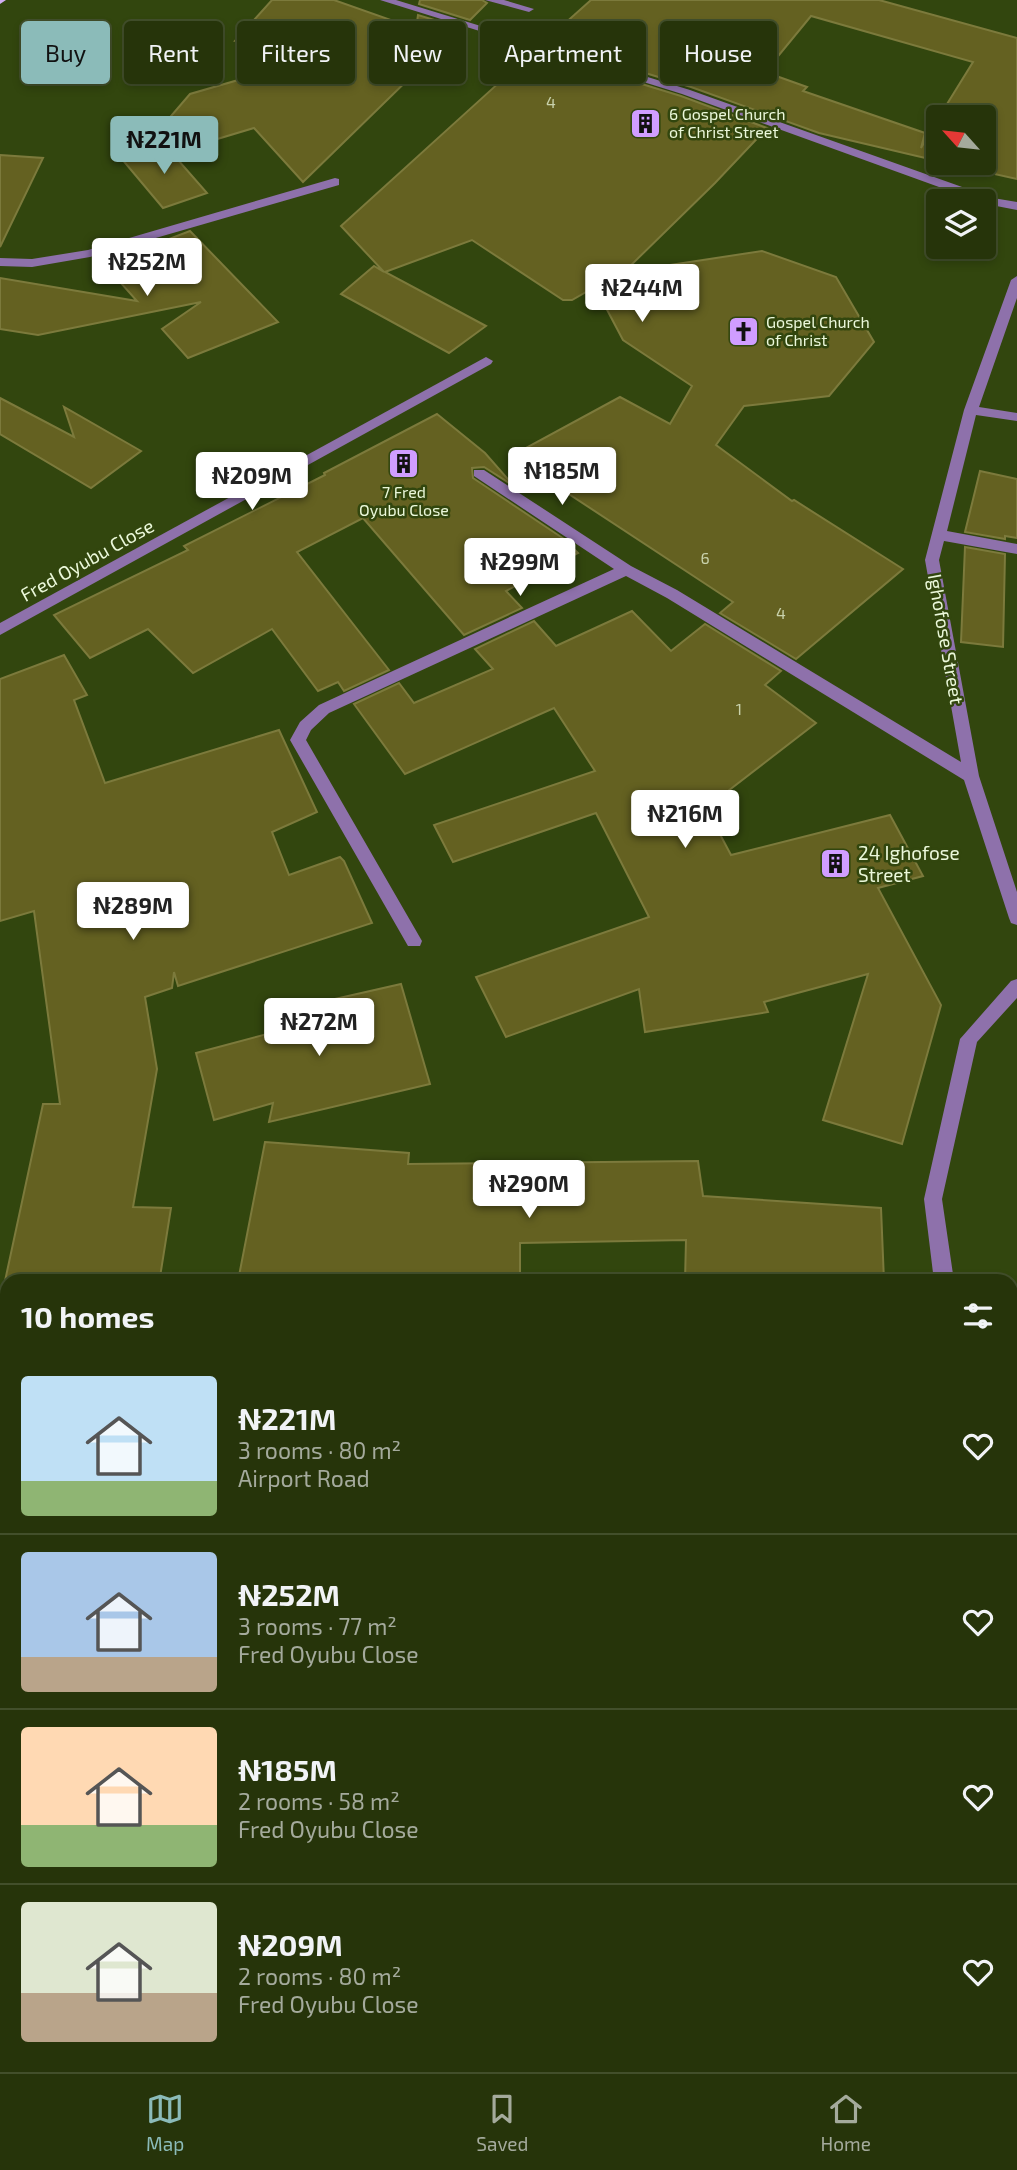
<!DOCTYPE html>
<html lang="en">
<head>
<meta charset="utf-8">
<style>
	:root { --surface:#26340a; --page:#2e3c13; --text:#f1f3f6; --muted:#a4aa9c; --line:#424f2b; --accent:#8bbbb9 }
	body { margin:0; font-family:"Exo 2",sans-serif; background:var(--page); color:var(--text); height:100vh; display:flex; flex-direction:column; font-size:26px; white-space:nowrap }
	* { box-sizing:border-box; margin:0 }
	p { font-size:23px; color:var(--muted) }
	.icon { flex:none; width:38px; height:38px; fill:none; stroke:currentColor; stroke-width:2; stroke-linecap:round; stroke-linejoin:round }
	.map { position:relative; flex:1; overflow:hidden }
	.sheet { position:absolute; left:0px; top:1274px; width:1018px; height:798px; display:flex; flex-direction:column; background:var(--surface); border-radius:21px 21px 0 0; box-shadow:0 4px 10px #0003,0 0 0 2px var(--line) }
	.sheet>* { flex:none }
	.guide { position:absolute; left:21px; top:21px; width:976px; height:63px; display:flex; gap:14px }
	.needle { width:46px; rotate:297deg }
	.controls { position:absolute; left:926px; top:105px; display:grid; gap:14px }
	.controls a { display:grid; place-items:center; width:70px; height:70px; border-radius:7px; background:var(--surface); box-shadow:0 4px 10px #0003,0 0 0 2px var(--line); font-size:35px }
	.price { position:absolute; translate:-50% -60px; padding:0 16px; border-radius:7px; background:#fff; color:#222; font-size:23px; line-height:46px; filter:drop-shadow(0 2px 4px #0008) }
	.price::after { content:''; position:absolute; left:50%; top:42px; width:21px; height:16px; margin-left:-10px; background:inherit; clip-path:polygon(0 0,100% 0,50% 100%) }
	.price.selected { background:var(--accent); color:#111 }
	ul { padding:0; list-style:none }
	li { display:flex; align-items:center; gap:21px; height:175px; padding:0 21px }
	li+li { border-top:2px solid var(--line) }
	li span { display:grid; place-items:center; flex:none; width:196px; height:140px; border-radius:7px; color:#555 }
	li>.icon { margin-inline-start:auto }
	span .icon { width:84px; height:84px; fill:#fffc; stroke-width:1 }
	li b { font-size:30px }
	h2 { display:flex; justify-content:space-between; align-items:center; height:84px; padding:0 21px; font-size:30px }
	.pill { padding:0 24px; border-radius:7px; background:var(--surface); box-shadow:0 4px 10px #0003,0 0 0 2px var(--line); font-size:24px; line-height:63px }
	.pill.selected { background:var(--accent); color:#111 }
	.dock { display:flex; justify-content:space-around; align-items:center; height:98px; border-top:2px solid var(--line); background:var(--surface); font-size:19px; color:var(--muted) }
	.dock a { display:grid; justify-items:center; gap:4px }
	.dock .selected { color:var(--accent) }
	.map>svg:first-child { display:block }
	.building { fill:#646121; stroke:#7c7a3c; stroke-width:2 }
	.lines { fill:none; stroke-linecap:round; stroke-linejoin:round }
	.path { stroke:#798b5d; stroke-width:5; stroke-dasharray:6 4.5; stroke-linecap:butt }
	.minor { fill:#8e71ab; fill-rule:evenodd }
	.major { fill:#d2aff4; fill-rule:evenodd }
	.labels { text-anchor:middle; stroke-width:5; stroke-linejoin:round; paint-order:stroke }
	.number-label { font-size:16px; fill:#c9d2ac }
	.far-poi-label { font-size:16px; fill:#ebf8da; stroke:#32460e; text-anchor:start }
	.street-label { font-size:19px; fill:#ebf8da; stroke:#32460e }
	.poi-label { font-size:19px; fill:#ebf8da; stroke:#32460e; text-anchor:start }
</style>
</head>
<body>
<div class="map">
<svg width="1017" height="2072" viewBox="0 0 1017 2072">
	<rect width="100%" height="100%" fill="#32460e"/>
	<g class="building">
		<polygon points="272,0 334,0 416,29 418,15 461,28 303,182 254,128 184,149 165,123 190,94 314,58 235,41"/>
		<polygon points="420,0 482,0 487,3 470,20 419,4"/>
		<polygon points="591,0 879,0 1017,38 1017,179 945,163 984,163 984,117 939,117 973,62 811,16 765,72 807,87 803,91 925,133 921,148 938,119 938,161 819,133 691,87 544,42"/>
		<polygon points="534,51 681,96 767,128 715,183 624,272 762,251 836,277 874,342 829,396 744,406 716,445 792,501 794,500 903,569 796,659 720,613 733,602 511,456 620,397 670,424 692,386 623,340 595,287 572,300 563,300 472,240 385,272 486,326 449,353 341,294 374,266 384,272 341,226"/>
		<polygon points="164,144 207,193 163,208 121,158"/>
		<polygon points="0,155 43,158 0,247"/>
		<polygon points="190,231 278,322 188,358 162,329 201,302 38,335 0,329 0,278 137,301 104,264"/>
		<polygon points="0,398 74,437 64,407 141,451 91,488 0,434"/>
		<polygon points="437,414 485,453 514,486 484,467 472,468 473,478 564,539 578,553 506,591 522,608 464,635 363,518 297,552 389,670 344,691 338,682 318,691 272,629 193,673 148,629 90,658 54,615 188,550 184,546 325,475 324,473"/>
		<polygon points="980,471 1017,479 1017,538 1005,536 1005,539 965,532"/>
		<polygon points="965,547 1005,554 1003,647 961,642"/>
		<polygon points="632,611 671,651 705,624 781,671 765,685 816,723 706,808 731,855 890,815 923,876 878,888 941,1005 902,1144 823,1120 868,974 764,1002 768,1012 645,1032 639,989 506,1037 476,977 649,917 596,813 453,862 434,825 595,771 554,708 405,774 354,704 399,683 414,703 493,669 475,649 534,621 556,646"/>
		<polygon points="64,655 87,695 74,700 105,783 279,730 317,812 272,832 289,875 340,857 344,861 372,923 178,986 174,972 172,988 145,997 157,1069 133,1207 171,1208 160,1277 57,1274 56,1281 5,1281 43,1104 60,1104 34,911 0,921 0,679"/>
		<polygon points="401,984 430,1084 269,1122 273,1103 214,1120 196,1053 286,1029 282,1011"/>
		<polygon points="265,1142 409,1153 408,1164 698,1161 703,1196 881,1208 884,1281 685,1281 686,1240 520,1243 520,1274 392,1276 391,1281 238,1281"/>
	</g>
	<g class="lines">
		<polyline class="path" points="1012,1309 1017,1308"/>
		<g class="minor">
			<polygon points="380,0 396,0 690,90 993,198 1017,202 1017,210 986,204 682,94"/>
			<polygon points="485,0 504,0 534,9 529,12"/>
			<polygon points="335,178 339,179 339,185 90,257 32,267 0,266 0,258 32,259 88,250"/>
			<polygon points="1017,276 1017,298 979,407 1017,413 1017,421 976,415 947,531 1017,544 1017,554 944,541 939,560 979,776 1017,892 1017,925 1011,923 1009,918 964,780 667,598 626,576 329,713 311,730 306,740 422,941 420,946 408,946 290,740 300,722 319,705 614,569 474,476 474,470 484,470 631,566 677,590 961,762 925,560 964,410 1011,280"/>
			<polygon points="486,357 493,361 491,364 0,635 0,623"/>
			<polygon points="1017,979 1017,998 977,1042 942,1199 954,1281 934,1281 924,1199 960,1039 1011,981"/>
			<polygon points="1012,1618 1017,1620 1017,1665 1012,1662"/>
			<rect x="1012" y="1693" width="5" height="22"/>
			<polygon points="845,2065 869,2065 871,2072 847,2072"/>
		</g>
		<polygon class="major" points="0,0 6,0 0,4"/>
	</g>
	<defs>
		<symbol id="building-square" viewBox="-11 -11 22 22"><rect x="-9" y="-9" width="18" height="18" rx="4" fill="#d09dff" stroke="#32460e"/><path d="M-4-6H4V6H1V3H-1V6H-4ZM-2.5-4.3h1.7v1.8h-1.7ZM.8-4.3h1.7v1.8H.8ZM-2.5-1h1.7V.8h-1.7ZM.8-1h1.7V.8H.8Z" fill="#111"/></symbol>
		<symbol id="church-square" viewBox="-11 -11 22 22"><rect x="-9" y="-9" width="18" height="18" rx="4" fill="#d09dff" stroke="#32460e"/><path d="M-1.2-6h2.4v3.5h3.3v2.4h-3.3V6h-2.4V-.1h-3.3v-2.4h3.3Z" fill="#111"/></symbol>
	</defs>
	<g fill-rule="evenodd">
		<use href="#building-square" x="628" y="106" width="35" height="35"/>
		<use href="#church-square" x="726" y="314" width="35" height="35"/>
		<use href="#building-square" x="386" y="446" width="35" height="35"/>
		<use href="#building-square" x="818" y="846" width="35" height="35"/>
	</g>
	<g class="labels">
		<g class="number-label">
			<text x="551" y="108">4</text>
			<text x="705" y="564">6</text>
			<text x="781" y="619">4</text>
			<text x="739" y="715">1</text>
		</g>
		<g class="far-poi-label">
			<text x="669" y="120">6 Gospel Church<tspan x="669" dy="18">of Christ Street</tspan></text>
			<text x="766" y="328">Gospel Church<tspan x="766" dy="18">of Christ</tspan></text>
			<text x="404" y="498" text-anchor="middle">7 Fred<tspan x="404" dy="18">Oyubu Close</tspan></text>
		</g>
		<g class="street-label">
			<text transform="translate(87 560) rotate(-29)" y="7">Fred Oyubu Close</text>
			<text transform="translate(946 639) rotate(80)" y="7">Ighofose Street</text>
		</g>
		<g class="poi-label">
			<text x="858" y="860">24 Ighofose<tspan x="858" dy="22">Street</tspan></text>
		</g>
	</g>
</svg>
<div class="controls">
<a><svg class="needle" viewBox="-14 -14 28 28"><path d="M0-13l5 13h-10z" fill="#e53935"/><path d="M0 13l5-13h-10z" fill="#a4aa9c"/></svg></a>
<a><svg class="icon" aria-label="layers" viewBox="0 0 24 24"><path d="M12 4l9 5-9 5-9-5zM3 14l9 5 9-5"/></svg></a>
</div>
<b class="price selected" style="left:164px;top:176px">₦221M</b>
<b class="price" style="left:147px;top:298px">₦252M</b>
<b class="price" style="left:642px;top:324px">₦244M</b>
<b class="price" style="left:562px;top:507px">₦185M</b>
<b class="price" style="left:252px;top:512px">₦209M</b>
<b class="price" style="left:520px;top:598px">₦299M</b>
<b class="price" style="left:685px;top:850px">₦216M</b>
<b class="price" style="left:133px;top:942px">₦289M</b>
<b class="price" style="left:319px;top:1058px">₦272M</b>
<b class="price" style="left:529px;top:1220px">₦290M</b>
<div class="guide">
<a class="pill selected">Buy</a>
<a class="pill">Rent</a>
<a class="pill">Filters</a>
<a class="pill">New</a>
<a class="pill">Apartment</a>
<a class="pill">House</a>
</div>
<section class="sheet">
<h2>10 homes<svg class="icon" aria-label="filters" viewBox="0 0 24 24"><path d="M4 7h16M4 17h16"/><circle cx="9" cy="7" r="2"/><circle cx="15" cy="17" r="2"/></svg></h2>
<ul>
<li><span style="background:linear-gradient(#bfe0f5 75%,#8fb573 0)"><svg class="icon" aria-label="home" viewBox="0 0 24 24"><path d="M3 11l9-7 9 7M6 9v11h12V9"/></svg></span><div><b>₦221M</b><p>3 rooms · 80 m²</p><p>Airport Road</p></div><svg class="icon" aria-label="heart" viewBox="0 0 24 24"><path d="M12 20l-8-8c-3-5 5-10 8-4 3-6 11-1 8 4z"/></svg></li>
<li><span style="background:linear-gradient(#a9c7e8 75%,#b9a48a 0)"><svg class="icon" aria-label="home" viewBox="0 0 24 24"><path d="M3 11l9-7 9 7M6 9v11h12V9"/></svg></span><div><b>₦252M</b><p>3 rooms · 77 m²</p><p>Fred Oyubu Close</p></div><svg class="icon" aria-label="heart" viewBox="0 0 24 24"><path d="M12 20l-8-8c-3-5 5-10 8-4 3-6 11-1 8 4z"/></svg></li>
<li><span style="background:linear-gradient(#ffd9b3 70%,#8fb573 0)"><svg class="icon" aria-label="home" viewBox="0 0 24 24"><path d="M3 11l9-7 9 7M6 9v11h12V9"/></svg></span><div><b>₦185M</b><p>2 rooms · 58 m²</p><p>Fred Oyubu Close</p></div><svg class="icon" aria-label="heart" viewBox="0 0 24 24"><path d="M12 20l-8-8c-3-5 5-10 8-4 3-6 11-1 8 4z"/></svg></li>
<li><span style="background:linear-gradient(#dfe7d0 65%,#b9a48a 0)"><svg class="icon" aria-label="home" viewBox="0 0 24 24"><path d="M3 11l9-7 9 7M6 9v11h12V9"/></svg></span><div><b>₦209M</b><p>2 rooms · 80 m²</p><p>Fred Oyubu Close</p></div><svg class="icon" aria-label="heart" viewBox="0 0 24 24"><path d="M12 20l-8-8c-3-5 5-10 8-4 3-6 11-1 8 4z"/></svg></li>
</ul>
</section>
</div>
<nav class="dock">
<a class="selected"><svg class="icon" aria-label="map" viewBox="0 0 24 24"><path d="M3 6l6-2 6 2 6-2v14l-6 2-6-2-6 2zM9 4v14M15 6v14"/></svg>Map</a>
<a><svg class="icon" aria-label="saved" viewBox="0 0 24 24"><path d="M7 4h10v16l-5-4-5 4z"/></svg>Saved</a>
<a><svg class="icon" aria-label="home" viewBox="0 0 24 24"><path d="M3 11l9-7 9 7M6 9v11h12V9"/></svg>Home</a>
</nav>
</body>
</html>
